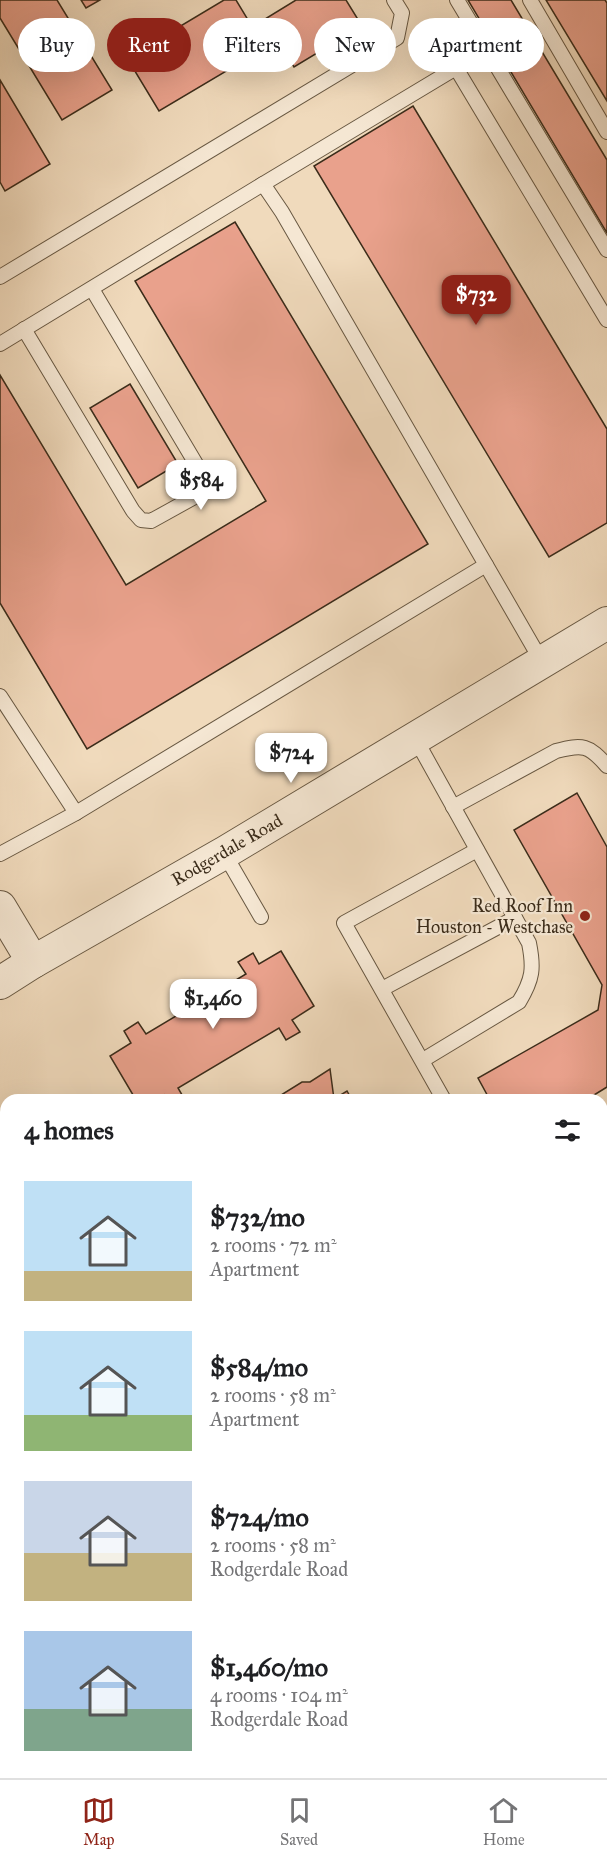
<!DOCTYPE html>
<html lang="en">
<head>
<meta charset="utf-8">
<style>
	:root { --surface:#fff; --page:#f2f2f2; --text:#202124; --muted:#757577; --line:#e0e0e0; --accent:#8f2418 }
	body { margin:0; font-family:"IM FELL Great Primer",serif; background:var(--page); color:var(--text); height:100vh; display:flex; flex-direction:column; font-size:22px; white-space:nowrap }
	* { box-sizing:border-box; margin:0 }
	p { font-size:20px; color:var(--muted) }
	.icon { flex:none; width:33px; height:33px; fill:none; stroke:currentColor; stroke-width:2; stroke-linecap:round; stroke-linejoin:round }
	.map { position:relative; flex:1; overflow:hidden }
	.sheet { position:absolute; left:0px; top:1094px; width:608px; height:686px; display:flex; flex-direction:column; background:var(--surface); border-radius:18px 18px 0 0; box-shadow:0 6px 24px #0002 }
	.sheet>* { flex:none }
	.guide { position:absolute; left:18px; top:18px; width:572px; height:54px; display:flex; gap:12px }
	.price { position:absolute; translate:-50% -51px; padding:0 14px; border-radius:12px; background:#fff; color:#222; font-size:20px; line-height:39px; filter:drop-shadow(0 2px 3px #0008) }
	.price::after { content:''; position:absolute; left:50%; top:36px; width:18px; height:14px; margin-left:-9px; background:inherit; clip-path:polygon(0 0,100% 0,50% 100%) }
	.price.on { background:var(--accent); color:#fff }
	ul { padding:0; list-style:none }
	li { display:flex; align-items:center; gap:18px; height:150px; padding:0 24px }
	li span { display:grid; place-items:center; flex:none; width:168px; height:120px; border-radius:0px; color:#555 }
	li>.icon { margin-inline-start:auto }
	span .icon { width:72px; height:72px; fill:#fffc; stroke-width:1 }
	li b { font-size:26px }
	h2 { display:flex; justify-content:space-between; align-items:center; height:72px; padding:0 24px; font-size:26px }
	.chip { padding:0 21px; border-radius:27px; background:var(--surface); box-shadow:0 6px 24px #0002; font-size:21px; line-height:54px }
	.chip.on { background:var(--accent); color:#fff }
	.menu { display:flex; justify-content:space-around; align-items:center; height:84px; border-top:2px solid var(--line); background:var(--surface); font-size:16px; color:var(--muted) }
	.menu a { display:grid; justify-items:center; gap:3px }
	.menu .on { color:var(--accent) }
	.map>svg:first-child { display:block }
	.building { fill:#e9a18c; stroke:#3b2c1a; stroke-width:1.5 }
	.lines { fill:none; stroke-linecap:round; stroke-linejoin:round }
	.service-casing { stroke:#685842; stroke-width:16 }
	.tertiary-casing { stroke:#685842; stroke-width:34 }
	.secondary-casing { stroke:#3b2c1a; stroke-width:36 }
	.motorway-casing { stroke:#3b2c1a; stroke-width:36 }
	.service { stroke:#f5e7d3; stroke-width:14 }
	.tertiary { stroke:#f5e7d3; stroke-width:32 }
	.secondary { stroke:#f5e7d3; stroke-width:33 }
	.motorway { stroke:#e8bd7e; stroke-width:33 }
	.poi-dot { fill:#8f2418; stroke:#f5e7d3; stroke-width:2 }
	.labels { text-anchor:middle; stroke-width:4.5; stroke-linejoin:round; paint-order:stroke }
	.street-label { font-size:18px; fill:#3b2c1a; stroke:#f5e7d3 }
	.poi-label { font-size:18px; fill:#3b2c1a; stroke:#f5e7d3; text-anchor:end }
</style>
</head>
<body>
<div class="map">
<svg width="607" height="1778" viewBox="0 0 607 1778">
	<rect width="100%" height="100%" fill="#f0dabc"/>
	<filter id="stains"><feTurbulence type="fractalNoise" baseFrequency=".00333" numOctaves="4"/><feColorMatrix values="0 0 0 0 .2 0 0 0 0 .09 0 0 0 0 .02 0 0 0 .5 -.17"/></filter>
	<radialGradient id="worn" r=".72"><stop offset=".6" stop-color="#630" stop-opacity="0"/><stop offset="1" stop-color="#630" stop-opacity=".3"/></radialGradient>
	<g class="building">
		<polygon points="0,0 57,0 112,90 62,120 0,18"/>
		<polygon points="81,0 100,0 86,8"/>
		<polygon points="224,0 236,0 265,48 159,111 127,58"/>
		<polygon points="296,0 346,0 362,26 294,67 265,19"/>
		<polygon points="468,0 511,0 607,160 607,233"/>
		<polygon points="546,0 605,0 607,3 607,101"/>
		<polygon points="0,80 50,164 5,191 0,182"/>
		<polygon points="413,106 607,429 607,523 549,557 314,166"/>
		<polygon points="235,222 428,544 87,749 0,603 0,375 126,585 266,501 135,281"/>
		<polygon points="130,384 178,464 138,488 90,408"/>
		<polygon points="577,793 607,847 607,1087 586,1100 490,1100 478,1078 598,1010 602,985 514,830"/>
		<polygon points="281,951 314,1006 292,1020 300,1032 286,1040 279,1028 178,1088 185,1100 166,1100 164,1095 157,1100 136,1100 110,1056 131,1043 124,1031 138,1022 146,1034 246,974 238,962 253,953 259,964"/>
		<polygon points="330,1069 334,1099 347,1091 352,1100 273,1100 302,1082 310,1082"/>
		<polygon points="0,1369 6,1380 6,1518 0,1521"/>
	</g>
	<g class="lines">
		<defs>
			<g id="service">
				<polyline points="457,0 607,250"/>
				<polyline points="530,0 607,132"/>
				<polyline points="263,184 456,68 607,320"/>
				<polyline points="0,277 397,38 402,13 394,0"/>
				<polyline points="24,329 133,511 141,520 151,521 198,495 204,486 202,474 92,289"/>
				<polyline points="0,344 263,184 282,212 486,565 76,813 0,854"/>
				<polyline points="486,565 542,662"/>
				<polyline points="0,696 76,813"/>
				<path d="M415,738l114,205c5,25 4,36 -10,59l-96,58"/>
				<path d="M453,807l103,-56c27,-7 33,-6 51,15"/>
				<polyline points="224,853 261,917"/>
				<polyline points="382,989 515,918"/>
				<polyline points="444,1100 344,923 477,850"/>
				<polyline points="602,1129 607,1126"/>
				<polyline points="0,1304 6,1315"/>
				<polyline points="0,1569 6,1566"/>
			</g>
			<g id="tertiary">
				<polyline points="0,907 33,962"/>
				<polyline points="0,983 33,962 224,853 607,623"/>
			</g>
			<g id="secondary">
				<polyline points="602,1286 607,1282"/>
				<polyline points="0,1688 6,1684"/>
			</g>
			<g id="motorway">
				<polyline points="602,1395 607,1391"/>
				<polyline points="602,1527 607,1524"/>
				<polyline points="602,1626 607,1623"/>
				<polyline points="602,1739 607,1735"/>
				<polyline points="89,1778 95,1773"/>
				<polyline points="172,1778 180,1773"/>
				<polyline points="345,1778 353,1773"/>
				<polyline points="533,1778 542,1773"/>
			</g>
		</defs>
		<use href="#service" class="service-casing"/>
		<use href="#tertiary" class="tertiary-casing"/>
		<use href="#secondary" class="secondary-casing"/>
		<use href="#motorway" class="motorway-casing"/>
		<use href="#service" class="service"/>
		<use href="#tertiary" class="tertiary"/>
		<use href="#secondary" class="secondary"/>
		<use href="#motorway" class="motorway"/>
	</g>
	<circle class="poi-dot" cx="585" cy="916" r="6"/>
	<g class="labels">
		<g class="street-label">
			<text transform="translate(227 850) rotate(-30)" y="6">Rodgerdale Road</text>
		</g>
		<g class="poi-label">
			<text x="573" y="912">Red Roof Inn<tspan x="573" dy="21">Houston - Westchase</tspan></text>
		</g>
	</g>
	<rect width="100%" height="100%" filter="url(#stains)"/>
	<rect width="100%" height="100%" fill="url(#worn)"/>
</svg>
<b class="price on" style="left:476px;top:326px">$732</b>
<b class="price" style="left:201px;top:511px">$584</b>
<b class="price" style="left:291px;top:784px">$724</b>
<b class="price" style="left:213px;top:1030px">$1,460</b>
<div class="guide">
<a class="chip">Buy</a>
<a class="chip on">Rent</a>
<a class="chip">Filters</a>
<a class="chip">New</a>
<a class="chip">Apartment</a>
</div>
<section class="sheet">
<h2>4 homes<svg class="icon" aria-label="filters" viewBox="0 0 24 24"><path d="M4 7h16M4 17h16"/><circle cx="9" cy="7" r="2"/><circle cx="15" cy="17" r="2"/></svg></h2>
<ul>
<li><span style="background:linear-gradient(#bfe0f5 75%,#c2b280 0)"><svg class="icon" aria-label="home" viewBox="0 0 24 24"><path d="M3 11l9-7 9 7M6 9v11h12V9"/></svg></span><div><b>$732/mo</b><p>2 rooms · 72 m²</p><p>Apartment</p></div></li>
<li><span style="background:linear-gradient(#bfe0f5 70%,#8fb573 0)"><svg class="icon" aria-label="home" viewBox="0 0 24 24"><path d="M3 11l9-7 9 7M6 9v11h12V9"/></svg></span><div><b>$584/mo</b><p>2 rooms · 58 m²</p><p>Apartment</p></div></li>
<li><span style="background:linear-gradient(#c9d6e8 60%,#c2b280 0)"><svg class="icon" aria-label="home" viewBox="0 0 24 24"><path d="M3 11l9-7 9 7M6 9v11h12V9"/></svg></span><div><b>$724/mo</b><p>2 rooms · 58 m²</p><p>Rodgerdale Road</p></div></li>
<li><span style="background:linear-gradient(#a9c7e8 65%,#7fa58c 0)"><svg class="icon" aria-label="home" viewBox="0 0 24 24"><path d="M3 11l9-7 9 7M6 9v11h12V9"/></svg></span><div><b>$1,460/mo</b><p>4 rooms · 104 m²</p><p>Rodgerdale Road</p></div></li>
</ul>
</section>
</div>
<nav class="menu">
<a class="on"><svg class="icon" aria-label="map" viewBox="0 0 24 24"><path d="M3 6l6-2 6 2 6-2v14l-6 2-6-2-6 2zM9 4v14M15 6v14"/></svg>Map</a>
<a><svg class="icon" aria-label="saved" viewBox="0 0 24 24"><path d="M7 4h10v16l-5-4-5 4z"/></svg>Saved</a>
<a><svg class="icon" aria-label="home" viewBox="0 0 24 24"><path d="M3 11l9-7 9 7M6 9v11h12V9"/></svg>Home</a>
</nav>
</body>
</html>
